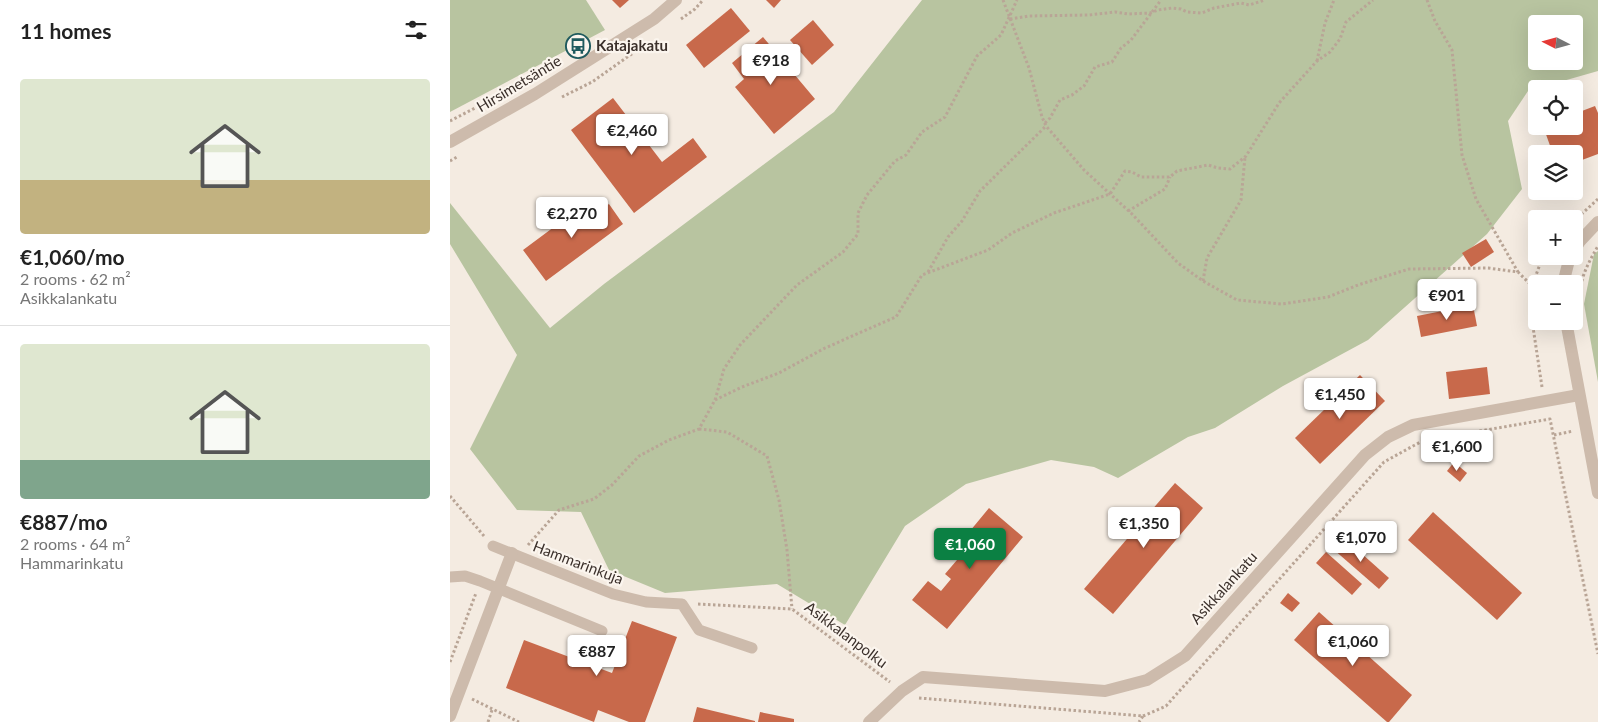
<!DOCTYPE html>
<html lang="en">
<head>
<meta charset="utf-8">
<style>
	:root { --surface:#fff; --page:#f2f2f2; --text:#222; --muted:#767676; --line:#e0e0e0; --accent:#0b8043 }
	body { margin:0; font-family:Lato,sans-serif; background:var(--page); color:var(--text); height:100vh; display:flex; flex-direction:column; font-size:19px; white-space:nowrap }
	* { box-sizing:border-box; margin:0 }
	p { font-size:16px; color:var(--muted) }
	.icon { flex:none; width:28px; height:28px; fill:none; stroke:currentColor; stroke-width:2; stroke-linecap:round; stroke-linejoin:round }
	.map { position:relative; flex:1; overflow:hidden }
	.details { display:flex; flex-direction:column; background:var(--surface); width:450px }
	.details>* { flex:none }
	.needle { width:32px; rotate:276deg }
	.fabs { position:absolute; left:1078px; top:15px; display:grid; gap:10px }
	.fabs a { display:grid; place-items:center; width:55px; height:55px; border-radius:5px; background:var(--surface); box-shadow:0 5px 20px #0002; font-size:25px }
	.price { position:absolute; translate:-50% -42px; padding:0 11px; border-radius:5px; background:#fff; color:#222; font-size:16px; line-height:32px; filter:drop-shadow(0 1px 2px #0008) }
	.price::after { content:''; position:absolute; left:50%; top:30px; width:15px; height:11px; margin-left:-8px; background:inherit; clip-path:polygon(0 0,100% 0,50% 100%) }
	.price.active { background:var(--accent); color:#fff }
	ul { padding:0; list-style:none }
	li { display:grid; align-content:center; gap:10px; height:265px; padding:0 20px }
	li+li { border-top:1px solid var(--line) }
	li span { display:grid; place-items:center; height:155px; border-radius:5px; color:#555 }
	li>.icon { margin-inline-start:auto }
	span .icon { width:90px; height:90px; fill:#fffc; stroke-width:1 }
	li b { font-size:21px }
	h2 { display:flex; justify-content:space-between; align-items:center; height:60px; padding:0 20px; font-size:21px }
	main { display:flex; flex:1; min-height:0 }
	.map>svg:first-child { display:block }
	.green { fill:#b8c4a0; fill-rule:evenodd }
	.building { fill:#c8694b }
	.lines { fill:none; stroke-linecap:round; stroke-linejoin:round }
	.path { stroke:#b9a596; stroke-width:3; stroke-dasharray:2.5 2.5; stroke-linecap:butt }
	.service { stroke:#cdbbac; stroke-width:11 }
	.minor { stroke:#cdbbac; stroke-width:12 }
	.tertiary { stroke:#cdbbac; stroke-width:12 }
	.labels { text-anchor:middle; stroke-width:4.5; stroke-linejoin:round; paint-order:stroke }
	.poi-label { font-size:15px; font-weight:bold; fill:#3b302b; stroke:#fbf5ee; text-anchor:start }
	.street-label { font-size:15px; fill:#3b302b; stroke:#fbf5ee }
</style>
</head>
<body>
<main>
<section class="details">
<h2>11 homes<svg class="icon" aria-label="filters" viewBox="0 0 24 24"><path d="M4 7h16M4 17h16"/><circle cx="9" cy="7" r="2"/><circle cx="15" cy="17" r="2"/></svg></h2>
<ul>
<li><span style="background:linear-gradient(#dfe7d0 65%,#c2b280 0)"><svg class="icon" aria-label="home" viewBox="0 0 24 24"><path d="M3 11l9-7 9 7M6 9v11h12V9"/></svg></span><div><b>€1,060/mo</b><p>2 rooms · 62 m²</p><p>Asikkalankatu</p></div></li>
<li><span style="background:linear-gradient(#dfe7d0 75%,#7fa58c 0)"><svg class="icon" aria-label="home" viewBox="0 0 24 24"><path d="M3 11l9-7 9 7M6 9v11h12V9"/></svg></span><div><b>€887/mo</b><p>2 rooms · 64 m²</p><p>Hammarinkatu</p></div></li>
</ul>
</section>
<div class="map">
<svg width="1148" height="722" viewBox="0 0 1148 722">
	<rect width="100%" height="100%" fill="#f4ebe1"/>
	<g class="green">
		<polygon points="0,0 136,0 155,30 0,112"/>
		<path d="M472,0h676v71l-70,20 -20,30 14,68 -35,45 -119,106 -85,46 -68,42 -27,9 -70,41 -24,-11 -43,-7 -85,24 -61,42 -60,99 -68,-41 -112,9 -56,-23 -28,-58 -64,-2 -47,-61 47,-94 -67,-111v-41l100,125 54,-44 230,-172zM1086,24h38v37h-38z"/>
		<polygon points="1148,251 1148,382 1134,304 1144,254"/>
	</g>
	<g class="building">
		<polygon points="162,0 179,0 170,8"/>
		<polygon points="316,0 331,0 324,8"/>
		<polygon points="281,8 300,31 254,68 236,45"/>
		<polygon points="363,20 384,45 362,65 340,40"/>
		<polygon points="313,37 365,99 324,134 285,87 294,79 282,63"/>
		<polygon points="163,98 212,162 243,138 257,157 184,213 121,130"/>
		<polygon points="1145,106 1148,113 1148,154 1124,163 1124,154 1103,154 1093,126 1124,126 1124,114"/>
		<polygon points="139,201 147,212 159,204 173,224 96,281 73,250"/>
		<polygon points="1036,239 1044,252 1021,267 1012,253"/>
		<polygon points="1023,305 1027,326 971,337 967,316"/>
		<polygon points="1037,367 1040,394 999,399 996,372"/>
		<polygon points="910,375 935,401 870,464 845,438"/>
		<polygon points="1004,462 1017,473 1010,482 997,471"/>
		<polygon points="725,483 753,508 663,614 634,589"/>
		<polygon points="539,508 573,537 497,629 462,600 478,581 491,591 501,579 495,574 519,546 525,551 532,541 520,531"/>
		<polygon points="983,512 1072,593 1047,620 958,540"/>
		<polygon points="893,537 939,578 929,589 883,549"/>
		<polygon points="876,552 912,584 902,595 866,563"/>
		<polygon points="838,593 850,603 842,612 830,603"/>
		<polygon points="869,612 962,695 939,722 937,722 844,640"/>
		<polygon points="182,621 227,637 195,722 179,722 148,710 144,722 56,688 74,640 162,673"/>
		<polygon points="247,707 305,721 305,722 243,722"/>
		<polygon points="310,712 344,719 344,722 308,722"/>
	</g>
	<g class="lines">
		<g class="path">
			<polyline points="553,0 579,68 592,117 596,126 634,170 682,214 728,263 753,281 787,300 832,304 878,297 908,285 959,269 1038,268 1068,272 1082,286"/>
			<polyline points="977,0 985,21 1002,50 1012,155 1026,199 1068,272"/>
			<polyline points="231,19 245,9 253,0"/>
			<polyline points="560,19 579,16 639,15 665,12 678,14 700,13 708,10 722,8 731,9 737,12 752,13 764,8 791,3 799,5 815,0"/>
			<polyline points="121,52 138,40"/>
			<polyline points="867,61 875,23 884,0"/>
			<polyline points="112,97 142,82 183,53"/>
			<polyline points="0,121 25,108"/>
			<polyline points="595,123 600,118 610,100 622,95 634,86 645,67 662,62 671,48 681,40 711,0"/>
			<polyline points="0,161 7,157"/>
			<polyline points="678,211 715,189 720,177"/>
			<polyline points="1124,221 1148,199"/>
			<polyline points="478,272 498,237 512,221 530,191 596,126"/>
			<polyline points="753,281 757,258 791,200 795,157"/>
			<path d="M1131,316c-4,-31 2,-44 17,-70"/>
			<polyline points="1092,387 1080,307 1082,286 1093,256"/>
			<polyline points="265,400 292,387 329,373 375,348 446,317 472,275 538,250 562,233 604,213 660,194 675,171 682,172 691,177 720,177 727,171 758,165 768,168 780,169 796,156 829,103 867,61 880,52 890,39 896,22 923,0"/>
			<polyline points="249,429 277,432 317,456 329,500 337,550 342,609"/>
			<polyline points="1104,435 1123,431"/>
			<polyline points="995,437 1100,419 1148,654"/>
			<polyline points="0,496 34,536"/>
			<polyline points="78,545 109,510 144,499 162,485 189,456 219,440 249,429 265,400 274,369 290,345 347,285 393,252 408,234 408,213 417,195 445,161 456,155 472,132 495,117 527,56 551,35 567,0"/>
			<polyline points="248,604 342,609 440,682"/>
			<polyline points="0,662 26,593"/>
			<polyline points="469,698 693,716 689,722"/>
			<polyline points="22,699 69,722"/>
			<polyline points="693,716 716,706 934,462 974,440"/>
			<polyline points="38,722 42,710"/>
		</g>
		<g class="service">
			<polyline points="43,546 163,594 196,602 232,604 249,630 302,648"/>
			<polyline points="0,577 15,576 30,581 152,631"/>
		</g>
		<g class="minor">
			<polyline points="0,716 62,553"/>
			<polyline points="419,722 452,691 473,677 655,691 697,680 735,656 915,455 938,437 963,425 1129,395"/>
		</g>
		<g class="tertiary">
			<polyline points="0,142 85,94 204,19 226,0"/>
			<polyline points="1124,251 1130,241 1148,222"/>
			<polyline points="1113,284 1118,264 1121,256"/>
			<polyline points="1116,321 1148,493"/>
		</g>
	</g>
	<defs>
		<symbol id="bus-ring" viewBox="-11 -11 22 22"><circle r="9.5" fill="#fbf5ee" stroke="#1f5a5e" stroke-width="1.5"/><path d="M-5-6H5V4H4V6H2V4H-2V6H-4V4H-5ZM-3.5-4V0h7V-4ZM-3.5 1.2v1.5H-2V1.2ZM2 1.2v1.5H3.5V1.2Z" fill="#1f5a5e"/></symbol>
	</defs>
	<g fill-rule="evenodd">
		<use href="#bus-ring" x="114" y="32" width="28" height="28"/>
	</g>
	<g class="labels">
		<g class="poi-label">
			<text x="146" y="51">Katajakatu</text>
		</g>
		<g class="street-label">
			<text transform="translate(69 84) rotate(-31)" y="5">Hirsimetsäntie</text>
			<text transform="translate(128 563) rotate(21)" y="5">Hammarinkuja</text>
			<text transform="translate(774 588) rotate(-48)" y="5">Asikkalankatu</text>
			<text transform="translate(396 635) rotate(37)" y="5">Asikkalanpolku</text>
		</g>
	</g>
</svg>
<div class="fabs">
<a><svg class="needle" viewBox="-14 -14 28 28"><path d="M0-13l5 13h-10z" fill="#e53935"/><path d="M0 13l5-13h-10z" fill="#767676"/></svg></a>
<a><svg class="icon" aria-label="locate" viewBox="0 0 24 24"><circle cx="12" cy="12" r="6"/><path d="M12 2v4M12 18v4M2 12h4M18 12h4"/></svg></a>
<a><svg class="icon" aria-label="layers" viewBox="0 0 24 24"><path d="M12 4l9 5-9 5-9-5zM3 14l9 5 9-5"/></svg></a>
<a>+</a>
<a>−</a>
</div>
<b class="price" style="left:321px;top:86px">€918</b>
<b class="price" style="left:182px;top:156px">€2,460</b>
<b class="price" style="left:122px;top:239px">€2,270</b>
<b class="price" style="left:997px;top:321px">€901</b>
<b class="price" style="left:890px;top:420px">€1,450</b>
<b class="price" style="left:1007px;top:472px">€1,600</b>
<b class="price" style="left:694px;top:549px">€1,350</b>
<b class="price" style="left:911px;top:563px">€1,070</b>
<b class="price active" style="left:520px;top:570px">€1,060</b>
<b class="price" style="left:903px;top:667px">€1,060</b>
<b class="price" style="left:147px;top:677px">€887</b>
</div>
</main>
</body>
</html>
